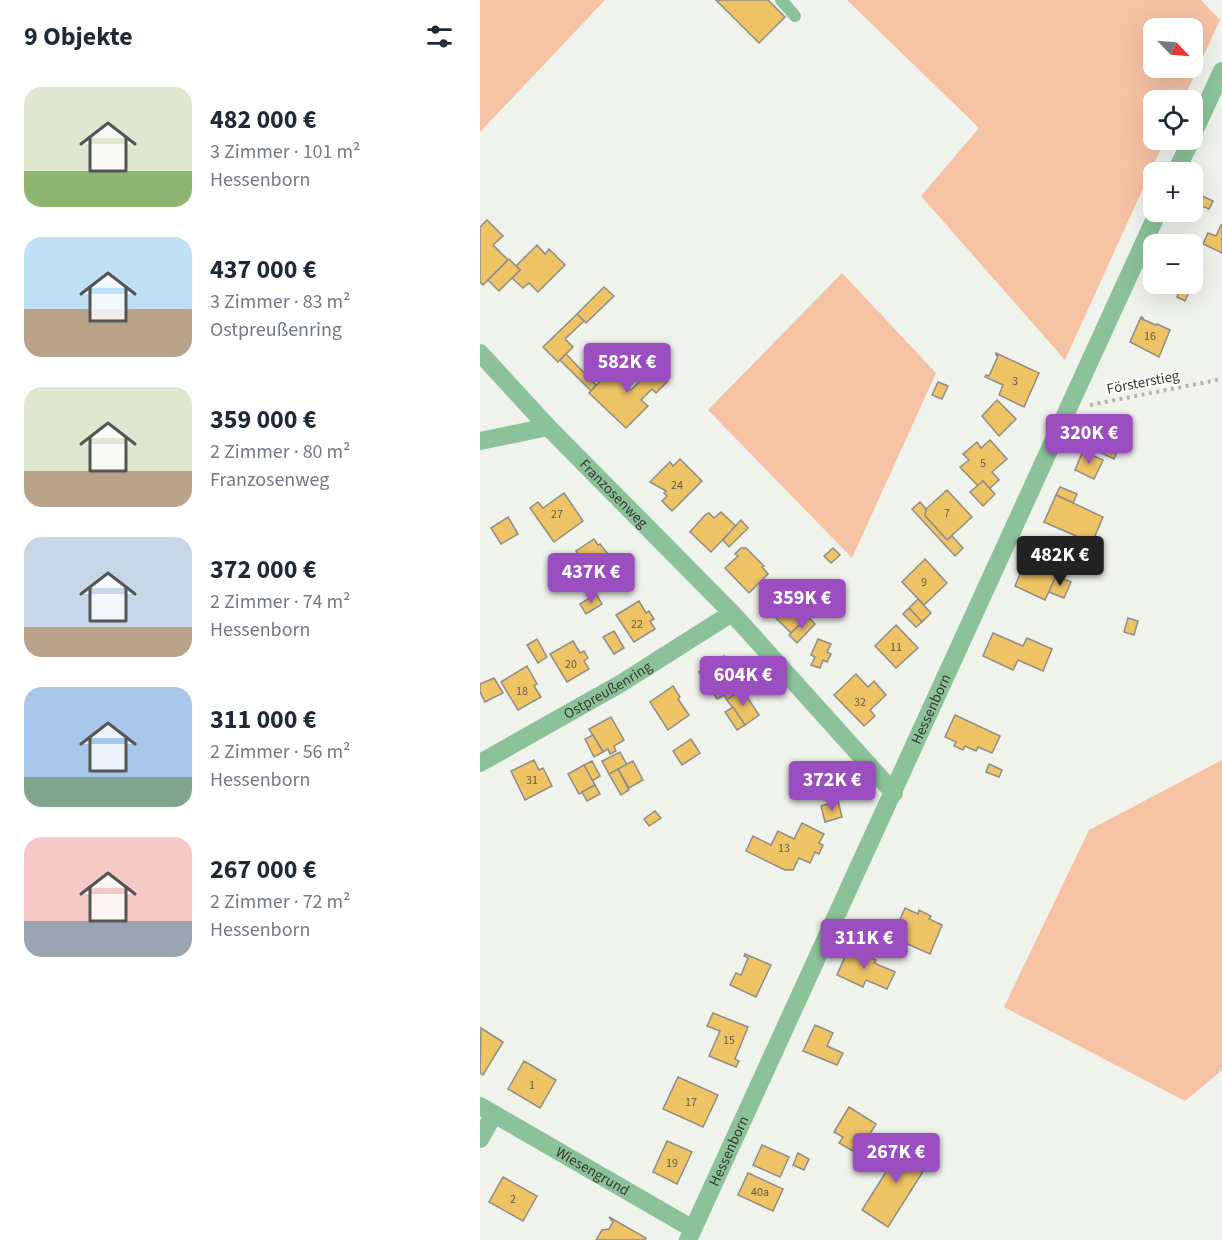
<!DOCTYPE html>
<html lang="de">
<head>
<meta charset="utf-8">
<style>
	:root { --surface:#fff; --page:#f2f2f3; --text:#1f2937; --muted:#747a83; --accent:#9a4ec0 }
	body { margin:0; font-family:"Source Sans 3",sans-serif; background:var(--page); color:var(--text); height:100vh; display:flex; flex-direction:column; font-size:22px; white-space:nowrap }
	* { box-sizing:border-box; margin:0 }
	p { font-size:20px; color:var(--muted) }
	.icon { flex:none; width:33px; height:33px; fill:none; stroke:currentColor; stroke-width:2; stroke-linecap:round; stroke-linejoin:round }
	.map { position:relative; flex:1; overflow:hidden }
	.details { display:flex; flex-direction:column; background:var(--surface); width:480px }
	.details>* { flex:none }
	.needle { width:39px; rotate:115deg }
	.buttons { position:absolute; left:663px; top:18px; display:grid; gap:12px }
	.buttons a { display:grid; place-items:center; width:60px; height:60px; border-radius:12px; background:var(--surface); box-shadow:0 6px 24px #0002; font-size:30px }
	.price { position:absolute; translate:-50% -51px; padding:0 14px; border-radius:6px; background:var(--accent); color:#fff; font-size:20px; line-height:39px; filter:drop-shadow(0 2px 3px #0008) }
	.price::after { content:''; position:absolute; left:50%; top:36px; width:18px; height:14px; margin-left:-9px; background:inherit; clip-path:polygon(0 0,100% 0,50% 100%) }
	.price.selected { background:#222; color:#fff }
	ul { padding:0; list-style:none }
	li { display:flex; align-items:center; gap:18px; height:150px; padding:0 24px }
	li span { display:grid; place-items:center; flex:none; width:168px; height:120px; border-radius:18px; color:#555 }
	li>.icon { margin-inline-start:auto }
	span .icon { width:72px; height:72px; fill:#fffc; stroke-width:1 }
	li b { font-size:26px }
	h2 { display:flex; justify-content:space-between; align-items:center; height:72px; padding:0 24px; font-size:26px }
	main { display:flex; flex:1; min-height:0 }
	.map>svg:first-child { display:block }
	.green { fill:#f6c2a4; fill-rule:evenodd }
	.building { fill:#eec467; stroke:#8f8d88; stroke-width:1.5 }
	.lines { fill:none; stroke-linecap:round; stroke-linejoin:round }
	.path { stroke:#b4b5b0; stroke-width:4; stroke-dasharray:3 4.5; stroke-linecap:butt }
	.service { stroke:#8cc299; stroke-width:12 }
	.minor { stroke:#8cc299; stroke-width:18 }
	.labels { text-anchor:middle; stroke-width:4.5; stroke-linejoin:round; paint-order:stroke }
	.number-label { font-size:12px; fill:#665b42 }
	.street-label { font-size:15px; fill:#383836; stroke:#fff }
</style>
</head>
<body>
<main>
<section class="details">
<h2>9 Objekte<svg class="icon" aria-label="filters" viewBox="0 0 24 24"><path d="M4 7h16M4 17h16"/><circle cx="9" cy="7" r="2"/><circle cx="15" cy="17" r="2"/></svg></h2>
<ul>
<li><span style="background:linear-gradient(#dfe7d0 70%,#8fb573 0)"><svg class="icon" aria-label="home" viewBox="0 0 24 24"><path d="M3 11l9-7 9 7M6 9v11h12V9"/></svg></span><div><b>482 000 €</b><p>3 Zimmer · 101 m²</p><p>Hessenborn</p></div></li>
<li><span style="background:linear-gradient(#bfe0f5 60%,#b9a48a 0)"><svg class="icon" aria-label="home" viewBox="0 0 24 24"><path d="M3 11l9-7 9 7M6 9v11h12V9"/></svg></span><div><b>437 000 €</b><p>3 Zimmer · 83 m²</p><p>Ostpreußenring</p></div></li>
<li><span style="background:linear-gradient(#dfe7d0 70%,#b9a48a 0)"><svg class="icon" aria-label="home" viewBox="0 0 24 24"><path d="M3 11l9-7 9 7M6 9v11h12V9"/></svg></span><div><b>359 000 €</b><p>2 Zimmer · 80 m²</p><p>Franzosenweg</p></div></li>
<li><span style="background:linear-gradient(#c9d6e8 75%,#b9a48a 0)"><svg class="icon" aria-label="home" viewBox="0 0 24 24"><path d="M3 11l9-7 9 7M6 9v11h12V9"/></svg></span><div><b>372 000 €</b><p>2 Zimmer · 74 m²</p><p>Hessenborn</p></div></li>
<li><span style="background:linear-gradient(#a9c7e8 75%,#7fa58c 0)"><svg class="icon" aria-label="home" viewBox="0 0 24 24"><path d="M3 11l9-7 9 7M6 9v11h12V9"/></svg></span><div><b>311 000 €</b><p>2 Zimmer · 56 m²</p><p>Hessenborn</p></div></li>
<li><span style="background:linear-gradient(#f6c9c9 70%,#9aa5b1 0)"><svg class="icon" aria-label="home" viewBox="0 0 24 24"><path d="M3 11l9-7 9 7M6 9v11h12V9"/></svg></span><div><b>267 000 €</b><p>2 Zimmer · 72 m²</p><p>Hessenborn</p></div></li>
</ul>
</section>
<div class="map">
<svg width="742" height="1240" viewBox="0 0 742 1240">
	<rect width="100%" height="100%" fill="#f0f2ec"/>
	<g class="green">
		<polygon points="0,0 125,0 0,132"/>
		<path d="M367,0h354l19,20 -37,80h-29v40h11l-100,220 -144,-164 58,-68zM712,28v40h-38v-40z"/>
		<polygon points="362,273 456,373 372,558 228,410"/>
		<polygon points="742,760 742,1070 705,1101 524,1007 609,830"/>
	</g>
	<g class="building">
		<polygon points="236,0 288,0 305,17 279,43"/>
		<polygon points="716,193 733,201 729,209 712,202"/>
		<polygon points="7,220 23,236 13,245 28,260 3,285 0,282 0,227"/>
		<polygon points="741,225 742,225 742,253 723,244 728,233 736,236"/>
		<polygon points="57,245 65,254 69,249 85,265 58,292 49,283 43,288 32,278 40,270 36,266"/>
		<polygon points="29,259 40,270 19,291 8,280"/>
		<polygon points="712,272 717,274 705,301 697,297 698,294 677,284 712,284"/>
		<polygon points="124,287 134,296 106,323 97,314"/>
		<polygon points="97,314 104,321 85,339 93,347 78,362 63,347"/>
		<polygon points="661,317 663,318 662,319 676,325 677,324 690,330 679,357 650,342"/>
		<polygon points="516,353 559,373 544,407 519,395 523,385 505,377 506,375 509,376 518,356 516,355"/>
		<polygon points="86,354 116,385 111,391 80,360"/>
		<polygon points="170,363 188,381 176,393 172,389 161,400 168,406 146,428 109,393 131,370 151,390 162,379 158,375"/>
		<polygon points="458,382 468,386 462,399 452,395"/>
		<polygon points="517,400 536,419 519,436 502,416"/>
		<polygon points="614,422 644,436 634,459 604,445"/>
		<polygon points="510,440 527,459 512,472 519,480 509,489 503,481 498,486 480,467 489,460 483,454 497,442 501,448"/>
		<polygon points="603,451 623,460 614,479 595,470"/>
		<polygon points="200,459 222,481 192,511 182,501 187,496 184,493 186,491 170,482 190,462 193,466"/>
		<polygon points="503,481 515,494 503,506 490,492"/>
		<polygon points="580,487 597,494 593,503 576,495"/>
		<polygon points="467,490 492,517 467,540 445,516 446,509"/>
		<polygon points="84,493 103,521 74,542 50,508 58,502 63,508"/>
		<polygon points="576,495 623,517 612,543 564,522"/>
		<polygon points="440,502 446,509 445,516 467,540 472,536 483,548 475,556 432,509"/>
		<polygon points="241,512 256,526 231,552 210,532 225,515 229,513 234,518"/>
		<polygon points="28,517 38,534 21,544 11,528"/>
		<polygon points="261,520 268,528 249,547 243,540"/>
		<polygon points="114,539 118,545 120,544 131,558 134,556 139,563 136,565 141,572 120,587 100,560 101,558 96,551"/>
		<polygon points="261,548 266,548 284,566 282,567 288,574 269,593 245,568 258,556 255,554"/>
		<polygon points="353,548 360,555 351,563 344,556"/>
		<polygon points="445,559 467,583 444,605 422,582"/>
		<polygon points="545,562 576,576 565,600 535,586"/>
		<polygon points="576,576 591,582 584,598 569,592"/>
		<polygon points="305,593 314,601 317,598 332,613 311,633 288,610 296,601 297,598"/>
		<polygon points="116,594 122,604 106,614 100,604"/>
		<polygon points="438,599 451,613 442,622 429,608"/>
		<polygon points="159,601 166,613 169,611 174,619 170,621 175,629 154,642 136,615"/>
		<polygon points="429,608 442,622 436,627 423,614"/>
		<polygon points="328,617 335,624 317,643 309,635"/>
		<polygon points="648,618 658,621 654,635 644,632"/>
		<polygon points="416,625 438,648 416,668 395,646"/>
		<polygon points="134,631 144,648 134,654 123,637"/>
		<polygon points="513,633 543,646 547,638 572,649 563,671 538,660 533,670 503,656"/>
		<polygon points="57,639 67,657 58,663 47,645"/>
		<polygon points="338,639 351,644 347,652 351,654 347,662 343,660 340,668 331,665 335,657 331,655"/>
		<polygon points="93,641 100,653 104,651 108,658 104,661 109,669 87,682 70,654"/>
		<polygon points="244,656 251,667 248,668 259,685 252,689 255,695 247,700 244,695 237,699 219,672"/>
		<polygon points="47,666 57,684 54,686 61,697 38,710 21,682"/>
		<polygon points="376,674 388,687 394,681 406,695 390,710 395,716 384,726 354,695"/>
		<polygon points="14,678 23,693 5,702 0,692 0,684"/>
		<polygon points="193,686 200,697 198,699 209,715 188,730 170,702"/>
		<polygon points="262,689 279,715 265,725 247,700"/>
		<polygon points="253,707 265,725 257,730 245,712"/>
		<polygon points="475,715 520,736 512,753 498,747 496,751 485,746 483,750 474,746 476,742 465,737"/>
		<polygon points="131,717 144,740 134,746 136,751 130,754 128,749 123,752 109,729"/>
		<polygon points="113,735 123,752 114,757 105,739"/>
		<polygon points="211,739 220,753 202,765 193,751"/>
		<polygon points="140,752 147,765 129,774 122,761"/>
		<polygon points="54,760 59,770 63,768 72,786 45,800 31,771"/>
		<polygon points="112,761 120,776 112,781 104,765"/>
		<polygon points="153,761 163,780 149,788 138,769"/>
		<polygon points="509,764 522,770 519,777 506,772"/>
		<polygon points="104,765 115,785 99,794 88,774"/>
		<polygon points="138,769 149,790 141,795 129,774"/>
		<polygon points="115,785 120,794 107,801 102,792"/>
		<polygon points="358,801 362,817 345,822 341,806"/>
		<polygon points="175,811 181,818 169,826 164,819"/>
		<polygon points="322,823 344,834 339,843 343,845 339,854 335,852 330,863 319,858 313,870 305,870 266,851 273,836 291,845 298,831 314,839"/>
		<polygon points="425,908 438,914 439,910 451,916 449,919 462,925 450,954 412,937"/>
		<polygon points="369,948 396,960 394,963 415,972 407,989 386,980 383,987 357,975"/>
		<polygon points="265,954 291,965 276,997 250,985 256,973 261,975 268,958 264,956"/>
		<polygon points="233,1013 268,1027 255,1059 259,1061 256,1067 229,1056 240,1031 227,1026"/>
		<polygon points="335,1025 353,1033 347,1046 363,1053 357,1065 323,1051"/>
		<polygon points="1,1028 23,1042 3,1075 0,1073"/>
		<polygon points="44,1061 76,1080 60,1108 28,1089"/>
		<polygon points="198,1077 238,1095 223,1127 183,1109"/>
		<polygon points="369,1107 396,1124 378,1154 359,1143 363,1137 354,1132"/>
		<polygon points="187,1141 212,1152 197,1184 173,1172"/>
		<polygon points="425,1142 451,1159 408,1227 382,1210"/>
		<polygon points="282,1145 309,1157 300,1177 273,1165"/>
		<polygon points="318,1153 329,1159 324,1170 313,1165"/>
		<polygon points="268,1173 303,1189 293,1211 258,1195"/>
		<polygon points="23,1177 57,1196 43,1221 9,1202"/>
		<polygon points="129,1217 166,1238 165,1240 116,1240 122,1230 129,1229 133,1222"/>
	</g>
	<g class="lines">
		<polyline class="path" points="610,405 742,379"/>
		<polyline class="service" points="301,0 315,16"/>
		<g class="minor">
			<polyline points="712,136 742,71"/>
			<polyline points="696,172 711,140"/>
			<path id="s1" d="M0,353l68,74 184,186 162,180"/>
			<polyline points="0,441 68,427"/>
			<path id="s2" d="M0,763l140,-79 112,-71"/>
			<path id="s3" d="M0,1106l213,123"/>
			<polyline points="0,1139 14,1114"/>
			<path id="s4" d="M208,1240l470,-1028"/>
		</g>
	</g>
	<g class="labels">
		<g class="number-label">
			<text x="670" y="340">16</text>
			<text x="535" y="385">3</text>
			<text x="503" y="467">5</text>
			<text x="197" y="489">24</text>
			<text x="467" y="517">7</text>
			<text x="77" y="518">27</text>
			<text x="444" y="586">9</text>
			<text x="157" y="628">22</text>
			<text x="416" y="651">11</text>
			<text x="91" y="668">20</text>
			<text x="42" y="695">18</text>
			<text x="380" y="706">32</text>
			<text x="52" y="784">31</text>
			<text x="304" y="852">13</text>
			<text x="249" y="1044">15</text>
			<text x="52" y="1089">1</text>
			<text x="211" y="1106">17</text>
			<text x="192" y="1167">19</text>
			<text x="280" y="1196">40a</text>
			<text x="33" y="1203">2</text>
		</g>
		<g class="street-label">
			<text transform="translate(663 382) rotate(-11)" y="5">Försterstieg</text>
			<text dy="5" stroke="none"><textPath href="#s1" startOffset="194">Franzosenweg</textPath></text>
			<text dy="5" stroke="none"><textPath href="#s2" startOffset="147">Ostpreußenring</textPath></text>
			<text dy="5" stroke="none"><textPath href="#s4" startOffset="584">Hessenborn</textPath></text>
			<text dy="5" stroke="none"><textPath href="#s4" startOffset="98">Hessenborn</textPath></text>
			<text dy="5" stroke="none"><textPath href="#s3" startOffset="130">Wiesengrund</textPath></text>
		</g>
	</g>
</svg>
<div class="buttons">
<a><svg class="needle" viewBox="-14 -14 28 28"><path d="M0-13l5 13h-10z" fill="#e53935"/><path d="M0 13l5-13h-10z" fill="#747a83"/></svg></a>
<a><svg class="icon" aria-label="locate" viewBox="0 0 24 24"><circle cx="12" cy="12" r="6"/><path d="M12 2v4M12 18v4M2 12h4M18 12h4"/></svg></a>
<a>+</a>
<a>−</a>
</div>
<b class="price" style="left:147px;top:394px">582K €</b>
<b class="price" style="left:609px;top:465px">320K €</b>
<b class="price selected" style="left:580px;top:587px">482K €</b>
<b class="price" style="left:111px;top:604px">437K €</b>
<b class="price" style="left:322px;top:630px">359K €</b>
<b class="price" style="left:263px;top:707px">604K €</b>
<b class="price" style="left:352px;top:812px">372K €</b>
<b class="price" style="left:384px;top:970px">311K €</b>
<b class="price" style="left:416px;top:1184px">267K €</b>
</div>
</main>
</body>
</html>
